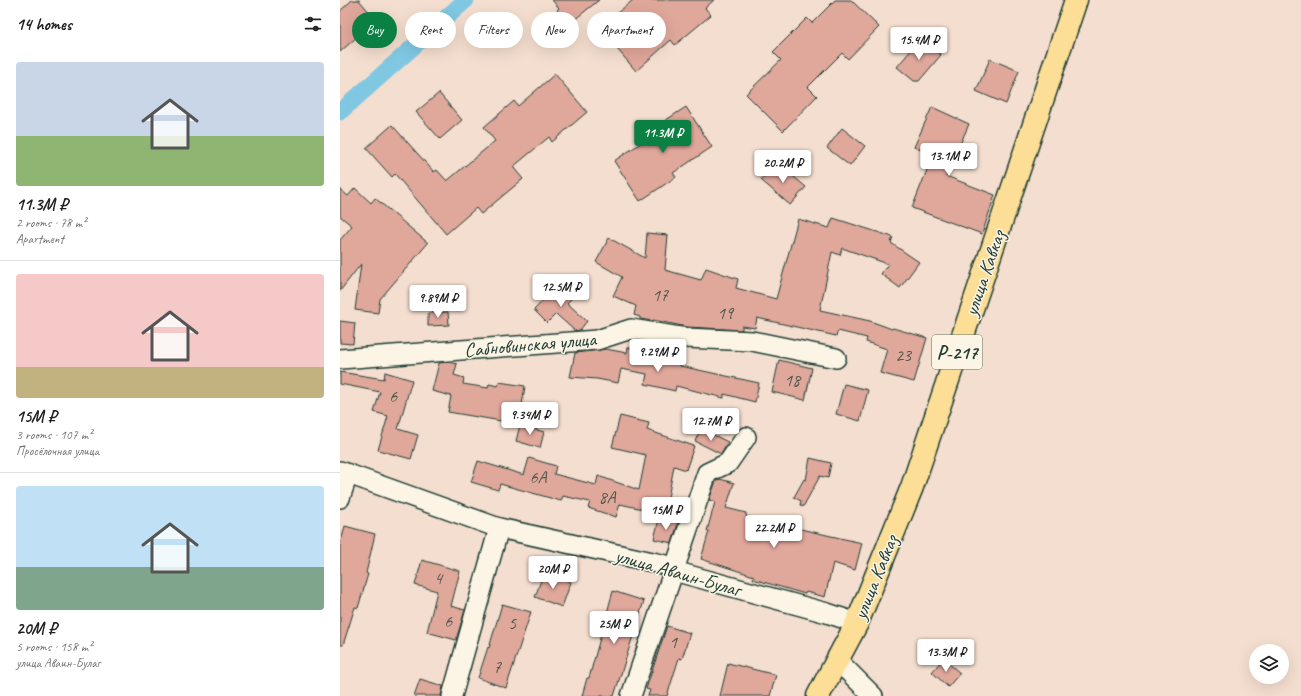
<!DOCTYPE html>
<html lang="en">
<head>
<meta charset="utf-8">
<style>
	:root { --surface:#fff; --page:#f6f6f6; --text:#222; --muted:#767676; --line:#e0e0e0; --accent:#0b8043 }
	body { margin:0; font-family:Caveat,sans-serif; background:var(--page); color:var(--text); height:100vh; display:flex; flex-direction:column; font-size:15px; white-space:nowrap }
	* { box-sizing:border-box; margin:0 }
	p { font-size:13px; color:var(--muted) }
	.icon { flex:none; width:22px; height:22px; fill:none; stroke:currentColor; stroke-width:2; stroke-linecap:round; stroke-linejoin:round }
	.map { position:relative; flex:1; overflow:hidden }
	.drawer { display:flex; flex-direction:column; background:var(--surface); width:340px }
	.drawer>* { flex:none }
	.hud { position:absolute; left:12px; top:12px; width:380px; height:36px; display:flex; gap:8px }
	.controls { position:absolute; left:909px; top:644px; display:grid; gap:8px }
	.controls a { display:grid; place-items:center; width:40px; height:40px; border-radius:50%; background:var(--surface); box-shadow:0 4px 16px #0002; font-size:20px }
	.price { position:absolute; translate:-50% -34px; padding:0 9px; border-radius:4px; background:#fff; color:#222; font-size:13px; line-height:26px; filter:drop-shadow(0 1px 2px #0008) }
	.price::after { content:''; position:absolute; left:50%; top:24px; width:12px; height:9px; margin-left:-6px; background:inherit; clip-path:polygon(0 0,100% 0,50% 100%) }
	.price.current { background:var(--accent); color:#fff }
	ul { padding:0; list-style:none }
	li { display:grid; align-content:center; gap:8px; height:212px; padding:0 16px }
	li+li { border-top:1px solid var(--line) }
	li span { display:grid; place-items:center; height:124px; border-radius:4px; color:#555 }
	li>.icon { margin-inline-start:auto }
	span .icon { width:72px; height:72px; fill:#fffc; stroke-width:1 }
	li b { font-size:17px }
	h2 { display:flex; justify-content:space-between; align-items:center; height:48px; padding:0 16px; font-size:17px }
	.tag { padding:0 14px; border-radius:18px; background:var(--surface); box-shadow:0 4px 16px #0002; font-size:14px; line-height:36px }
	.tag.current { background:var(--accent); color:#fff }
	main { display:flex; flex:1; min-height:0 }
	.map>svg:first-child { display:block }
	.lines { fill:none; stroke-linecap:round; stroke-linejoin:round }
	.canal { stroke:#80c7e1; stroke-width:17 }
	.building { fill:#e0a79b; stroke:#1f3d34 }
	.minor-casing { stroke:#1f3d34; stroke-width:22 }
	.trunk-casing { stroke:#1f3d34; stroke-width:25 }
	.minor { stroke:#fcf5e5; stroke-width:19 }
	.trunk { stroke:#fdde96; stroke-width:22 }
	.labels { text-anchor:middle; stroke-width:3; stroke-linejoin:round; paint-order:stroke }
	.number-label { font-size:18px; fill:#4f584e }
	.shield { fill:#fcf5e5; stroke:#617469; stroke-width:1 }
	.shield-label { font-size:19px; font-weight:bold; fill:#1f3d34 }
	.street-label { font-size:20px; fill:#1f3d34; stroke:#fcf5e5 }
</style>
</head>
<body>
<main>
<section class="drawer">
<h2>14 homes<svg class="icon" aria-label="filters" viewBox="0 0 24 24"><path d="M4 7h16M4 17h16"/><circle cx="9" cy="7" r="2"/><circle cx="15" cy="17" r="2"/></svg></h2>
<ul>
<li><span style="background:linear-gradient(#c9d6e8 60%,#8fb573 0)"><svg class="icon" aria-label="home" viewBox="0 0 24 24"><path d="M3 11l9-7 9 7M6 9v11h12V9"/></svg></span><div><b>11.3M ₽</b><p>2 rooms · 78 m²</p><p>Apartment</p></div></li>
<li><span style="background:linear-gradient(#f6c9c9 75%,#c2b280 0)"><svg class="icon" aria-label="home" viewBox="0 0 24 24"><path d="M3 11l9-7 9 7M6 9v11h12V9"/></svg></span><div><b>15M ₽</b><p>3 rooms · 107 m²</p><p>Просёлочная улица</p></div></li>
<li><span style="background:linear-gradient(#bfe0f5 65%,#7fa58c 0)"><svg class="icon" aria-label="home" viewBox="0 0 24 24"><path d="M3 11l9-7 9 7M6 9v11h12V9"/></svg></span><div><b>20M ₽</b><p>5 rooms · 158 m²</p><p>улица Аваин-Булаг</p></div></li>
</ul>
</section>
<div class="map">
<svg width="961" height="696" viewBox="0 0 961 696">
	<rect width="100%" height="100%" fill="#f4decf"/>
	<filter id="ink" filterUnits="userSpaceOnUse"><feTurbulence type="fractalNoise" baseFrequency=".025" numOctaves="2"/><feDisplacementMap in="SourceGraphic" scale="8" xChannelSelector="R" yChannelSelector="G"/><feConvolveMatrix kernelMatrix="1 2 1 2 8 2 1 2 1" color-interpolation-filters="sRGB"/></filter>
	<g filter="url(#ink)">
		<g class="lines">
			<polyline class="canal" points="0,112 126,0"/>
		</g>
		<g class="building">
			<polygon points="12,0 19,0 36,20 0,52 0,11"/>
			<polygon points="212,0 259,0 207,42 199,32 220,14 217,10 219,8"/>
			<polygon points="293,0 374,0 365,8 371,15 335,45 331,40 296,71 259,28"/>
			<polygon points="495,0 511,0 539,27 508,59 502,53 468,87 477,96 443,131 406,94 441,60 433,52 467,18 472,23"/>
			<polygon points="581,38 601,55 579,81 574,81 557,67"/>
			<polygon points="650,59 679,71 666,104 636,91"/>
			<polygon points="215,74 247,112 212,142 209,137 173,167 183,179 141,214 136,208 106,234 55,174 52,177 26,148 52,125 94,172 97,170 107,181 155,141 144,127 174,101 178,106"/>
			<polygon points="99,93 122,120 100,139 76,112"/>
			<polygon points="346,107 372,147 333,173 336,177 300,201 274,161 310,137 306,133"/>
			<polygon points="592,107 629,124 606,176 655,195 642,234 572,208 593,155 574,147"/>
			<polygon points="502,128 525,146 510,166 487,148"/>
			<polygon points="436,162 466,187 450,205 421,180"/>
			<polygon points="15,188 31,203 35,198 88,243 40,299 38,313 15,310 21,264 0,291 0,240 12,226 0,216 0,189 8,196"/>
			<polygon points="493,218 553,237 551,243 579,262 560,288 541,274 548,264 502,248 500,255 492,252 480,310 530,321 552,329 553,328 587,338 574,382 540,373 547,349 526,342 527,338 498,331 496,336 417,318 415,328 402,326 402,330 347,327 313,320 313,321 300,319 300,317 294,315 296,306 273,296 282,277 256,262 269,238 305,258 307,233 328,235 325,270 361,280 366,268 398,279 396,288 436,299 458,219 489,228"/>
			<polygon points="221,282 235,295 227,303 247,321 240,330 235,331 216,314 207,323 194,310"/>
			<polygon points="108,312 109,325 88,326 88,313"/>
			<polygon points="0,321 15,323 13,344 0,343"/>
			<polygon points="295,341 309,343 306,356 341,363 340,366 419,383 415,402 384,394 384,398 336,386 335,391 305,384 307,374 281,369 278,383 257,379 230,377 235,353 266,349 287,353 288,347 294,349"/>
			<polygon points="439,360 472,368 465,400 432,392"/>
			<polygon points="109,362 117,364 114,375 124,378 123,384 148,388 149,384 158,386 159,382 185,386 179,424 108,412 111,396 92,391 99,363"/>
			<polygon points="0,372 44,379 45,372 72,380 58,429 78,435 71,459 38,450 48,416 34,412 40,392 0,384"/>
			<polygon points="504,384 528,390 520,421 496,414"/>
			<polygon points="280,416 309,423 307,430 354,446 346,470 334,466 325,514 280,504 276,517 248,508 250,502 223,496 221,501 160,484 158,490 131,482 138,461 184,475 189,458 216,466 214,474 256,485 258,476 299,490 306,455 272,447"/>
			<polygon points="180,425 204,432 200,448 176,441"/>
			<polygon points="361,429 388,442 381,454 355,441"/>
			<polygon points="470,458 491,463 488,478 480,476 463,507 460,505 461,501 454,497 464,479 466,480"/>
			<polygon points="380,479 394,483 386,508 406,513 406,516 455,533 456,528 522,543 515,570 493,563 485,597 466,592 465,594 413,579 414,576 361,559 369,531 367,531 375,502 369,500 376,481"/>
			<polygon points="319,519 338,523 332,543 314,539"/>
			<polygon points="5,526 35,534 26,573 28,574 18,608 15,607 3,645 0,645 0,546"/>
			<polygon points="82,560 120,571 111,606 125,610 116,640 87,632 97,591 75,585"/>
			<polygon points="204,572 231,582 222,607 195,597"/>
			<polygon points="273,591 304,601 274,696 242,696 247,678 249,678"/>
			<polygon points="162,604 191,612 166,688 138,678 148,647 149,648"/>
			<polygon points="327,626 350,633 342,659 339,658 327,696 308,696 310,690 306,689"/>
			<polygon points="603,659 620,673 608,687 592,672"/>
			<polygon points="388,663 436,675 430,696 380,696"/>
			<polygon points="80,679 103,686 101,696 74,696"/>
		</g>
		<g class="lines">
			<defs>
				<g id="minor">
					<polyline points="0,359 257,340 291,329 346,338 412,341 496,358"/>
					<polyline points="0,471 159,528 326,565 334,571 487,613 517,623"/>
					<polyline points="0,498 8,474"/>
					<polyline points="497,660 533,696"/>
					<polyline points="112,696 159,528"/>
					<polyline points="291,696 367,473 388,463 406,437"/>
				</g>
				<polyline id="trunk" points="478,696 517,623 572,487 736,0"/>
			</defs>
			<use href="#minor" class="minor-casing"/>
			<use href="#trunk" class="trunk-casing"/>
			<use href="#minor" class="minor"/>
			<use href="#trunk" class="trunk"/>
		</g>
	</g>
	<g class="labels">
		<g class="number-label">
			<text x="320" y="301">17</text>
			<text x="385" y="319">19</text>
			<text x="563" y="361">23</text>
			<text x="452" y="386">18</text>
			<text x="53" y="402">6</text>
			<text x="198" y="483">6А</text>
			<text x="267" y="503">8А</text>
			<text x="98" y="584">4</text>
			<text x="108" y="627">6</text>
			<text x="172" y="629">5</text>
			<text x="333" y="648">1</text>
			<text x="157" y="673">7</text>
		</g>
		<rect class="shield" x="592" y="335" width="50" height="34" rx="3"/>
		<g class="shield-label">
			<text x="617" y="359">Р-217</text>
		</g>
		<g class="street-label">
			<text transform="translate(644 273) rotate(-71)" y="7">улица Кавказ</text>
			<text transform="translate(190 344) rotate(-5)" y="7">Сабновинская улица</text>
			<text transform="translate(338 572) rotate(16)" y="7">улица Аваин-Булаг</text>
			<text transform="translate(535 577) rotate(-68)" y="7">улица Кавказ</text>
		</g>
	</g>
</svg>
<div class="controls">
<a><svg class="icon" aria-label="layers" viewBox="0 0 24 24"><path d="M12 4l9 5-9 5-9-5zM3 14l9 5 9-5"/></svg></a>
</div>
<b class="price" style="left:579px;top:61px">15.4M ₽</b>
<b class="price current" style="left:323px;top:154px">11.3M ₽</b>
<b class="price" style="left:609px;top:177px">13.1M ₽</b>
<b class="price" style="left:443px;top:184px">20.2M ₽</b>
<b class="price" style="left:221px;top:308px">12.5M ₽</b>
<b class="price" style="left:98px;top:319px">9.89M ₽</b>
<b class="price" style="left:318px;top:373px">9.29M ₽</b>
<b class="price" style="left:190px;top:436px">9.34M ₽</b>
<b class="price" style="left:371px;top:442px">12.7M ₽</b>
<b class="price" style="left:326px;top:531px">15M ₽</b>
<b class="price" style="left:434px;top:549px">22.2M ₽</b>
<b class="price" style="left:213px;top:590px">20M ₽</b>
<b class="price" style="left:274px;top:645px">25M ₽</b>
<b class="price" style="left:606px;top:673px">13.3M ₽</b>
<div class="hud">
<a class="tag current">Buy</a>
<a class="tag">Rent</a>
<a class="tag">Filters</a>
<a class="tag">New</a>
<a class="tag">Apartment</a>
</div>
</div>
</main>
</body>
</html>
